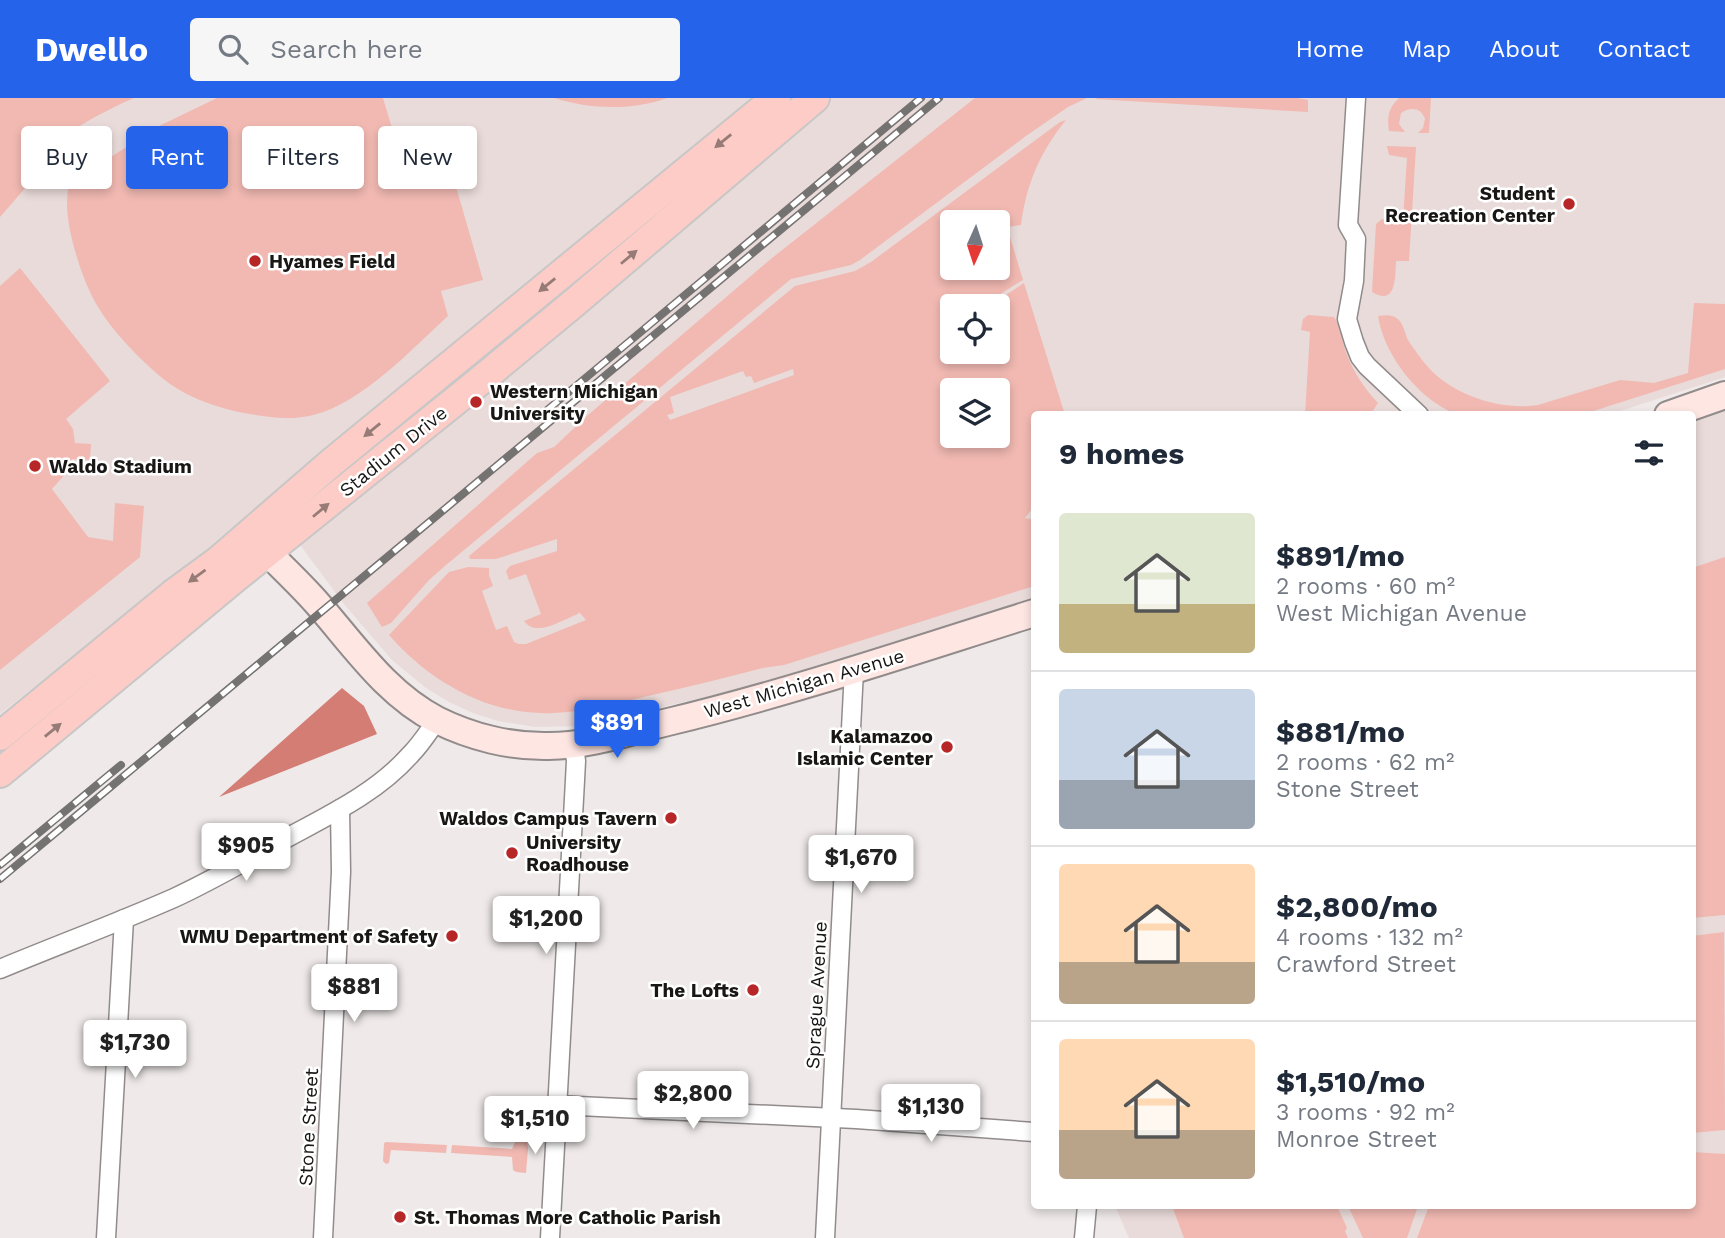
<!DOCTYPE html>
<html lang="en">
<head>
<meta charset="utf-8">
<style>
	:root { --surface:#fff; --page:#f6f6f7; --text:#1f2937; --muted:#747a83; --line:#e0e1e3; --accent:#2563eb }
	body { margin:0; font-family:"Work Sans",sans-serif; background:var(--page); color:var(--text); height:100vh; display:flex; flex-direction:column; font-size:26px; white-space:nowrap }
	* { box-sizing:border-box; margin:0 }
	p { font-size:23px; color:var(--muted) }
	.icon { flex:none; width:38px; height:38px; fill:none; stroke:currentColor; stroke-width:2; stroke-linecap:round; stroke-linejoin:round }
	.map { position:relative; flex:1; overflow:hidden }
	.drawer { position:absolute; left:1031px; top:313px; width:665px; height:798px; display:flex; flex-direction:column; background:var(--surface); border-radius:7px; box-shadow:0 4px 10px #0003 }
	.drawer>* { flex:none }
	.hud { position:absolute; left:21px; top:28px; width:665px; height:63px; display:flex; gap:14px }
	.needle { width:46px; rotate:183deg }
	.fabs { position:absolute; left:940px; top:112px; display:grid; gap:14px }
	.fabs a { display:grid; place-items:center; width:70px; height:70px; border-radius:7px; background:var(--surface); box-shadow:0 4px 10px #0003; font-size:35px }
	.price { position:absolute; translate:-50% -60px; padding:0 16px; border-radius:7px; background:#fff; color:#222; font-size:23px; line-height:46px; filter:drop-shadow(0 2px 4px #0008) }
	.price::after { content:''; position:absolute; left:50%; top:42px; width:21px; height:16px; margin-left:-10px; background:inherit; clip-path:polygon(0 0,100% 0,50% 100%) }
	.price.current { background:var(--accent); color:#fff }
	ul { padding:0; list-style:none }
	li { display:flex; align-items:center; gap:21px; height:175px; padding:0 28px }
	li+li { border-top:2px solid var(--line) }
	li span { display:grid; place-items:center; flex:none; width:196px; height:140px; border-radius:7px; color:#555 }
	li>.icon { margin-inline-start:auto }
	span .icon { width:84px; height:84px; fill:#fffc; stroke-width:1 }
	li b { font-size:30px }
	h2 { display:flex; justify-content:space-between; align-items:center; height:84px; padding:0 28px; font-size:30px }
	.chip { padding:0 24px; border-radius:7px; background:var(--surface); box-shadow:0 4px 10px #0003; font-size:24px; line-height:63px }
	.chip.current { background:var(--accent); color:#fff }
	header { display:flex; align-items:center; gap:42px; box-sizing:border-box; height:98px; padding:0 35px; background:var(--accent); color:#fff }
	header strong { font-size:33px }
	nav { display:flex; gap:38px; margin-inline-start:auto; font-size:24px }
	.search { width:490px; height:63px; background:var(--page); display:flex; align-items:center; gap:18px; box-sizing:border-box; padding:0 24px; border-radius:7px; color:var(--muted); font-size:26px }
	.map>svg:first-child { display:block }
	.built { fill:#e9dbd9; fill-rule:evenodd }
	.green { fill:#f1b9b2; fill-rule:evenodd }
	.water { fill:#d37d75 }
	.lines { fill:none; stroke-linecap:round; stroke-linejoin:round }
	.street-casing { stroke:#918c8b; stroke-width:21 }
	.secondary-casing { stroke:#918c8b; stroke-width:30 }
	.primary-casing { stroke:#c8c7c7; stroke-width:32 }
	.street { stroke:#fff; stroke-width:18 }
	.secondary { stroke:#fee6e3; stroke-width:26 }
	.primary { stroke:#fdccc7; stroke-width:28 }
	.rail-casing { stroke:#757372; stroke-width:8 }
	.rail { stroke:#fff; stroke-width:5; stroke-dasharray:16; stroke-linecap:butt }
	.oneway { fill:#967b77 }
	.poi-dot { fill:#b72727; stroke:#fff; stroke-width:2.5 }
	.labels { text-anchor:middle; stroke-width:5; stroke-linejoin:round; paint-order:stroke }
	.poi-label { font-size:19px; font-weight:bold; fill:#181716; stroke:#fff; text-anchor:end }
	.street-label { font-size:19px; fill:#181716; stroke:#fff }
</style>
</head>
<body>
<header>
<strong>Dwello</strong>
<div class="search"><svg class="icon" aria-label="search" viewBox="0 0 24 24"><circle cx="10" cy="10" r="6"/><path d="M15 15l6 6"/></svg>Search here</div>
<nav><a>Home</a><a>Map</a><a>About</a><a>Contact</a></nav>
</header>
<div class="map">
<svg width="1725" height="1140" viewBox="0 0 1725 1140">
	<rect width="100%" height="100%" fill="#efeae9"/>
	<g class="built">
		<path d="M0,0h1725v279l-117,38h-574v183l-293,91 -162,37 -44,1 -37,-6 -25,-8 -24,-11 -23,-14 -34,-28 -48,-56 -76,-102 -268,212zM952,124h46v46h-46zM952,208h46v46h-46zM952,292h46v46h-46z"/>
		<polygon points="1725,297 1725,1140 1129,1140 1115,1108 1692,1108 1692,317"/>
	</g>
	<g class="green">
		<path d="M0,0h134c-35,15 -68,35 -100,57l6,16 -40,46z"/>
		<path d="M217,0h166l17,57 43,-13 40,138 -42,11 7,25c-36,33 -87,88 -135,99 -23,6 -47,2 -69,-2 -26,-5 -52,-14 -74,-29 -10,-7 -19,-16 -28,-24 -16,-16 -32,-33 -44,-53 -15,-24 -30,-72 -31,-101 0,-7 1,-14 1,-21l89,-58z"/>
		<path d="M554,0h113c-34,13 -79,11 -113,0z"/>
		<polygon points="975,0 1087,0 1068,9 1026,38 860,162 851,167 791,181 446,467 429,482 391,525 382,529 367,505 537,355 554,349 588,317 772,160"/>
		<polygon points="1097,0 1297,0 1308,2 1308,14 1096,1"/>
		<path d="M1399,0h32l-2,35h-11l5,-5 2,-9c-4,-12 -15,-12 -24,-6l-2,11 6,8 -16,-1c-2,-14 -1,-23 10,-33z"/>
		<path d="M1066,22c-26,32 -40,65 -45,105l-14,2 16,53 -26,16 3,8h3l-2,-6 23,-15 41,132h-31v91l-9,12 9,2v66l-250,79 -21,3c-38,10 -76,19 -115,28 -31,7 -63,16 -95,17 -64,3 -123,-31 -164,-78l60,-63 19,-5 21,1v7l4,11 -11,5 14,39 11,-4 7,16 5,2h7l60,-24 -7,-8 -1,2c-16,6 -42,24 -54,7l17,-7 -15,-40 -17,6 -3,-9 4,-5 47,-15v-12l-61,20h-26l-1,-3 326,-270 60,-15 16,-9 189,-140zM952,124h46v46h-46zM952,208h46v46h-46zM793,271l1,6 -124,45 -3,-5 7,-2 -4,-16 73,-26 3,6 5,-1 3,7zM952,292h46v46h-46z"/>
		<path d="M1387,48l29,1 -7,114h-13c-1,15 1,46 -24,31l4,-68 6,-5h21l4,-61 -18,-3z"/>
		<polygon points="20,170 110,283 66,321 73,331 75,345 91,346 90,362 72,361 67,374 52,391 88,439 113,443 115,405 144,408 140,459 0,572 0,188"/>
		<path d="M1694,205l31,1v65l-144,46h-123c-38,-14 -74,-59 -80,-99 8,-1 15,-2 21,4 5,6 6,14 9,20 6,9 13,19 20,27 24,28 74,44 110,38l82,-25 34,3 34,-10z"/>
		<path d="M1308,217l26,2c7,10 8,26 13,38 7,18 18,34 31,48l-8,12h-65l5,-83 -9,-2 2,-11z"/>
		<polygon points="1725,459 1725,817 1692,820 1692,470"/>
		<polygon points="1724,834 1725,1032 1692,1035 1692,838"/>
		<polygon points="521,1041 527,1042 528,1051 526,1075 516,1074 513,1072 512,1059 451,1055 452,1047 512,1051 515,1044"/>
		<polygon points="386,1044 447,1047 446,1055 391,1052 389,1065 386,1066 383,1063 384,1045"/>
		<polygon points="1692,1054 1725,1056 1725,1140 1417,1140 1429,1108 1692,1108"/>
		<polygon points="1172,1108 1337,1108 1347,1130 1345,1133 1348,1140 1184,1140"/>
		<polygon points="1348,1108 1418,1108 1407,1140 1363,1140"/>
	</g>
	<polygon class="water" points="342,590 364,608 377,636 219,699"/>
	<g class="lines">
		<defs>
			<g id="street">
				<polyline points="1356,0 1348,127 1356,141 1354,183 1347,221 1354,244 1360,259 1367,268 1419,317"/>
				<path d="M0,871c58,-24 117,-46 174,-71 37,-17 73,-38 109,-58 44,-24 94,-47 128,-86 10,-10 18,-23 26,-34"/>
				<polyline points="557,1007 856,1021 1034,1034"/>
				<polyline points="106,1140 124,821"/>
				<polyline points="323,1140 341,774 340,711"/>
				<polyline points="550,1140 575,682 576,663 574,647"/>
				<polyline points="825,1140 854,572"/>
				<polyline points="1084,1140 1087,1108"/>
			</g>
			<g id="secondary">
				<polyline points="1668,317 1725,297"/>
				<path d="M268,455c16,16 33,32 48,49 37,42 70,92 121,118 34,17 74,27 112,26 41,0 80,-15 119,-24 124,-30 245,-71 366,-109"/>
			</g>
			<g id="primary">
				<polyline points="0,638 173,496 218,463 331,365 776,0"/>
				<polyline points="0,675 235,480 470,291 574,205 815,0"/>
			</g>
		</defs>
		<use href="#street" class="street-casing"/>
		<use href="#secondary" class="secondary-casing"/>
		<use href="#primary" class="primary-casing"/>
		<use href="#street" class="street"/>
		<use href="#secondary" class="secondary"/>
		<use href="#primary" class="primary"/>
		<defs>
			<g id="rail">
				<polyline points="546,313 921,0"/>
				<polyline points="0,767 121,667"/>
				<polyline points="0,781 939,0"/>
			</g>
		</defs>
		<use href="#rail" class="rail-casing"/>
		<use href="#rail" class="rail"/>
	</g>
	<defs><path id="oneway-solid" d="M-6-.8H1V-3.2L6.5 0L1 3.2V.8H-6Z" transform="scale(1.75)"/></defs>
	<g class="oneway">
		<use href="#oneway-solid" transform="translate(723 43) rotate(141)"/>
		<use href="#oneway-solid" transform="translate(629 159) rotate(-40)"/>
		<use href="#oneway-solid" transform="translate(547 187) rotate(141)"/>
		<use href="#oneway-solid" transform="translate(372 332) rotate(141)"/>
		<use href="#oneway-solid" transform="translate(321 412) rotate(-40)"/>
		<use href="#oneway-solid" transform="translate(197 478) rotate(144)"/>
		<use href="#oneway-solid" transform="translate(53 632) rotate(-39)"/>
	</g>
	<g class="poi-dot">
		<circle cx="1569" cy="106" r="7"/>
		<circle cx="255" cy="163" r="7"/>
		<circle cx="476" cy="304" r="7"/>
		<circle cx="35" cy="368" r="7"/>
		<circle cx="947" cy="649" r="7"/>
		<circle cx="671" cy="720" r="7"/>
		<circle cx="512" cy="755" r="7"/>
		<circle cx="452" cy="838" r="7"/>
		<circle cx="753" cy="892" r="7"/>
		<circle cx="400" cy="1119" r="7"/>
	</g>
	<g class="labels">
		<g class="poi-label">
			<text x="1555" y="102">Student<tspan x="1555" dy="22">Recreation Center</tspan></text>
			<text x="269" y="170" text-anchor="start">Hyames Field</text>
			<text x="490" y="300" text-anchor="start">Western Michigan<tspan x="490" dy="22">University</tspan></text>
			<text x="49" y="375" text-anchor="start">Waldo Stadium</text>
			<text x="933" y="645">Kalamazoo<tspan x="933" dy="22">Islamic Center</tspan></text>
			<text x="657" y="727">Waldos Campus Tavern</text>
			<text x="526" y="751" text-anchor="start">University<tspan x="526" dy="22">Roadhouse</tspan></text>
			<text x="438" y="845">WMU Department of Safety</text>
			<text x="739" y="899">The Lofts</text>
			<text x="414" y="1126" text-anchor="start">St. Thomas More Catholic Parish</text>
		</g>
		<g class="street-label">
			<text transform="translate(393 353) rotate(-39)" y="7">Stadium Drive</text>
			<text transform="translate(804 585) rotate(-16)" y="7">West Michigan Avenue</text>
			<text transform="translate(816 897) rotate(-87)" y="7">Sprague Avenue</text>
			<text transform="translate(308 1029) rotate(-87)" y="7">Stone Street</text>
		</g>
	</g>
</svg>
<div class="fabs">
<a><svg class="needle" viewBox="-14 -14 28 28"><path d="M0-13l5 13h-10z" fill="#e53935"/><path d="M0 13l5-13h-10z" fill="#747a83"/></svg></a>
<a><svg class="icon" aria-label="locate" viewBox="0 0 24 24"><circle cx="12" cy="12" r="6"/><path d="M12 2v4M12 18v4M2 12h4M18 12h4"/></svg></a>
<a><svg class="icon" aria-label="layers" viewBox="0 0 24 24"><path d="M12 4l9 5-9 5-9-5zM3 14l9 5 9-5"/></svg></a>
</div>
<b class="price current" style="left:617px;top:662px">$891</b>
<b class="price" style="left:246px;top:785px">$905</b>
<b class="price" style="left:861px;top:797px">$1,670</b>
<b class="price" style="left:546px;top:858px">$1,200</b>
<b class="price" style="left:354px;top:926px">$881</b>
<b class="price" style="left:135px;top:982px">$1,730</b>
<b class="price" style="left:693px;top:1033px">$2,800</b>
<b class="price" style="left:931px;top:1046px">$1,130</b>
<b class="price" style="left:535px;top:1058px">$1,510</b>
<div class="hud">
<a class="chip">Buy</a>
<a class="chip current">Rent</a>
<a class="chip">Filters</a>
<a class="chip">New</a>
</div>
<section class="drawer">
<h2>9 homes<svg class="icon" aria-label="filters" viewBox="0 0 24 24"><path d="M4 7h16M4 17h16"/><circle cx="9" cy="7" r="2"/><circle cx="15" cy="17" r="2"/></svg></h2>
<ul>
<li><span style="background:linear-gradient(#dfe7d0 65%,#c2b280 0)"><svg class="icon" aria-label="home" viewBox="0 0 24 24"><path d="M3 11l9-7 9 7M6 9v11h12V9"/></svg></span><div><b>$891/mo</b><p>2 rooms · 60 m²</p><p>West Michigan Avenue</p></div></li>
<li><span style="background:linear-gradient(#c9d6e8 65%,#9aa5b1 0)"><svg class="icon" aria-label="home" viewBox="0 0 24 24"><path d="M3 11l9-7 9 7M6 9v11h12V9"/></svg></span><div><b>$881/mo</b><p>2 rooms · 62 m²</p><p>Stone Street</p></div></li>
<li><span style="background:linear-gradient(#ffd9b3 70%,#b9a48a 0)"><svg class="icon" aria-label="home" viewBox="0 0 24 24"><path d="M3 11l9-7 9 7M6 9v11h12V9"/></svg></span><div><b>$2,800/mo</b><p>4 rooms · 132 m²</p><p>Crawford Street</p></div></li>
<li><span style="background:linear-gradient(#ffd9b3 65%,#b9a48a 0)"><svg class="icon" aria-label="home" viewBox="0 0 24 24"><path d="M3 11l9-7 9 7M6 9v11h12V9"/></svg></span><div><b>$1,510/mo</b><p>3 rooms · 92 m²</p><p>Monroe Street</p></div></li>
</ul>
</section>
</div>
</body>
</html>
